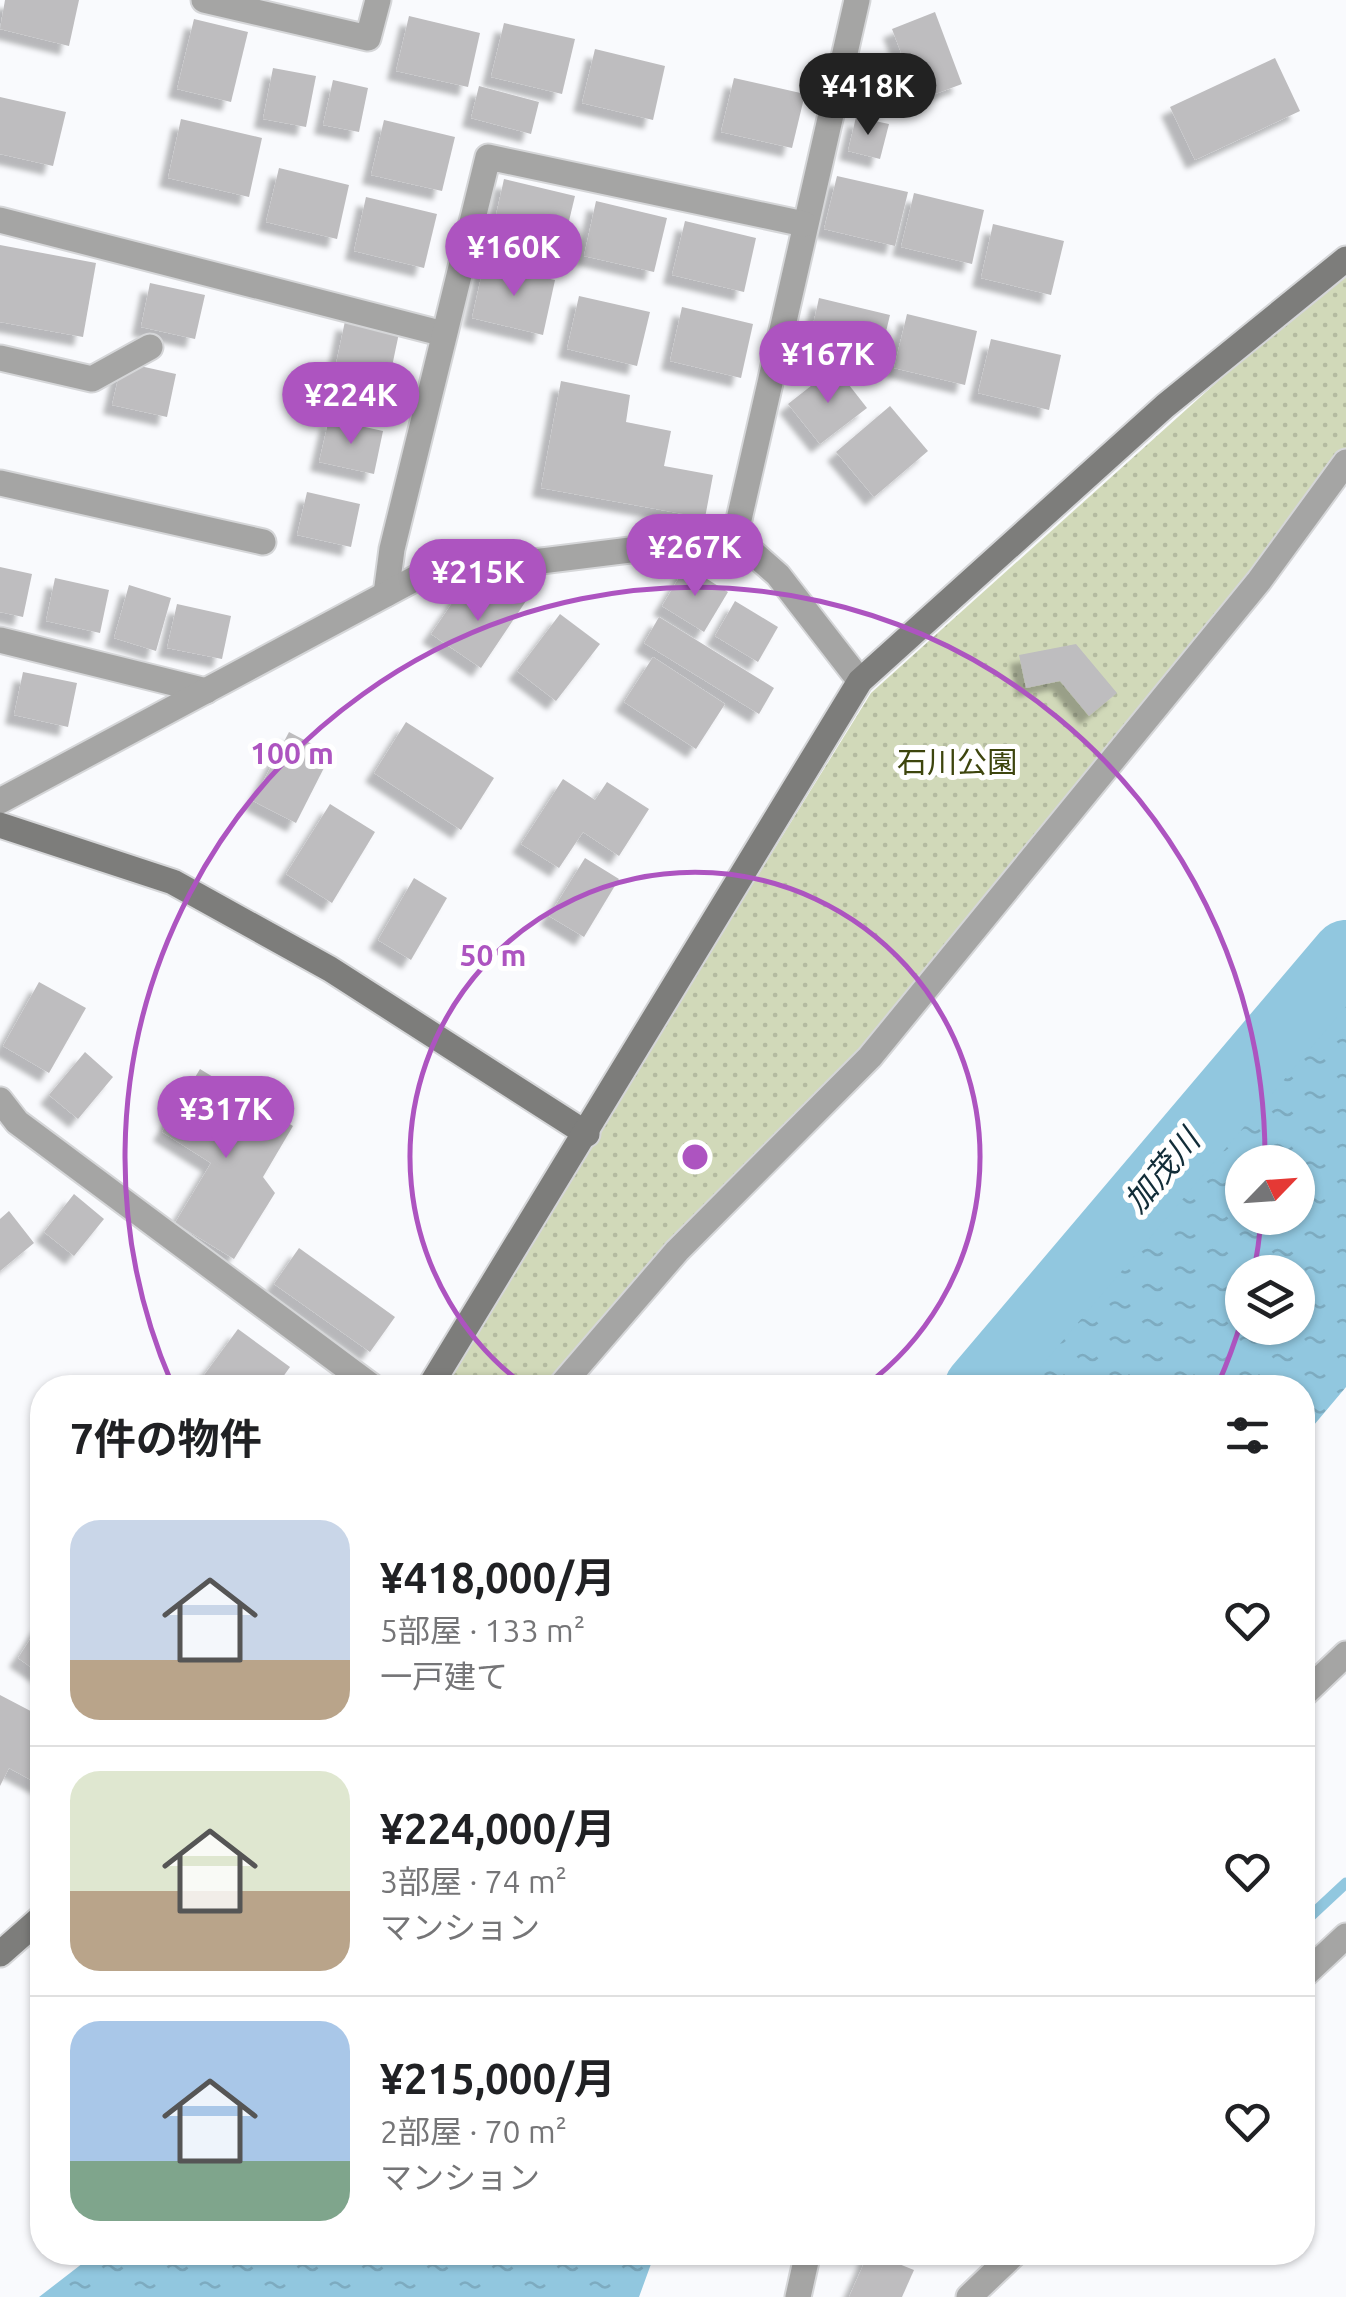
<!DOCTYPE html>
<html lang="ja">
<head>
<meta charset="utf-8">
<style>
	:root { --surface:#fff; --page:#f2f2f2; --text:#202124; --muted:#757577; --line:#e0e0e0; --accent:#ad54c0 }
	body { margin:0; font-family:Ubuntu,"Noto Sans JP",sans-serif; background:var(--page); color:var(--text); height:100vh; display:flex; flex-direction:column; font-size:38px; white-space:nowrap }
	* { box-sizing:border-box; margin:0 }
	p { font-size:32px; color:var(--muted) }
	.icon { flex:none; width:55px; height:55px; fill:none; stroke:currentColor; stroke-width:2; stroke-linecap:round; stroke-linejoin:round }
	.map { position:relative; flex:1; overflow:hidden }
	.details { position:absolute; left:30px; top:1375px; width:1285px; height:890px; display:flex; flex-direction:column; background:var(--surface); border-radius:40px; box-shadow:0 2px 8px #0004 }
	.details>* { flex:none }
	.needle { width:65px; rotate:65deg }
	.buttons { position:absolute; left:1225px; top:1145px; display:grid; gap:20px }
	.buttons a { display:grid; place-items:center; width:90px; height:90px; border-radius:50%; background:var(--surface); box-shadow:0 2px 8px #0004; font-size:50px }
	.price { position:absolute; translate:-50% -85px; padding:0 22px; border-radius:35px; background:var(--accent); color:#fff; font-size:32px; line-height:65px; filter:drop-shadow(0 2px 5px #0008) }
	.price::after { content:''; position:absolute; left:50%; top:60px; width:30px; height:22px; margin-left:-15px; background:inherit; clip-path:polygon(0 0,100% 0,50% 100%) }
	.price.active { background:#222; color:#fff }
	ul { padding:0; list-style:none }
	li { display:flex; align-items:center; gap:30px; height:250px; padding:0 40px }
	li+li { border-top:2px solid var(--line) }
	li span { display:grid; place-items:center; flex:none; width:280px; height:200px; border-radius:30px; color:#555 }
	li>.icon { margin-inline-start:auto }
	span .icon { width:120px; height:120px; fill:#fffc; stroke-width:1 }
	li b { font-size:42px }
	h2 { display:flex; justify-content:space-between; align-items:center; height:120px; padding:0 40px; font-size:42px }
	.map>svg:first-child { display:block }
	.park { fill:url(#park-dots) }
	.water { fill:url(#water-ripples); fill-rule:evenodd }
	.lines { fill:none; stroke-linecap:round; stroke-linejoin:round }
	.stream { stroke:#91c7df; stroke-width:11 }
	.river { stroke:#91c7df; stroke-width:68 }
	.building { fill:#bebdbf; filter:url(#shadow) }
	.street-casing { stroke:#d5d6d8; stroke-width:29 }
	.secondary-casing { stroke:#d5d6d8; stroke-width:29 }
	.street { stroke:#a5a5a4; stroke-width:25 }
	.secondary { stroke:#7d7d7b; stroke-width:25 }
	.ring { fill:none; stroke:#ad54c0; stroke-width:5 }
	.labels { text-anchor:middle; stroke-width:10; stroke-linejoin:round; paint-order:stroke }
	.park-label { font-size:30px; fill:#3d450d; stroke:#fff }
	.water-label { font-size:32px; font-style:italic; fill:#122d38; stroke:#fff }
	.centre { fill:#ad54c0; stroke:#fff; stroke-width:5 }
	.ring-label { font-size:30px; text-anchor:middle; font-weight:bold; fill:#ad54c0; stroke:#fff; stroke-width:10; stroke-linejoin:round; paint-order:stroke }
</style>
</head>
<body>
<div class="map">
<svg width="1346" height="2297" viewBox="0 0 1346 2297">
	<defs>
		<pattern id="park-dots" width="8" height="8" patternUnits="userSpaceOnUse" patternTransform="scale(2.5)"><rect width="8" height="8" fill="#d1d9b9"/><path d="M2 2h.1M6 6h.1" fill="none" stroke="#b4bba0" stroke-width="1.8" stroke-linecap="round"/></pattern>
		<pattern id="water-ripples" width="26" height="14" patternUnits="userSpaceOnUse" patternTransform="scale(2.5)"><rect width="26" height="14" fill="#91c7df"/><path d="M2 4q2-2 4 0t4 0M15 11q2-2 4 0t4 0" fill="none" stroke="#7dabc0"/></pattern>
		<filter id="shadow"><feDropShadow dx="-9" dy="9" stdDeviation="2.5" flood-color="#0004"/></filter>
	</defs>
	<rect width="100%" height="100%" fill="#f9fafd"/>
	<polygon class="park" points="1346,266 1346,450 1250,582 861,1050 543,1387 440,1388 871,693"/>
	<g class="water">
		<path d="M1346,997v390l-43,51 -1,-50 -298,-1zM1242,1162h56v56h-56zM1242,1272h56v56h-56z"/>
		<polygon points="96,2253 96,2252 655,2253 639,2297 39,2297"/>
	</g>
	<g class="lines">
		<polyline class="stream" points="1302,1924 1346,1883"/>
		<polyline class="river" points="978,1388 1346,954"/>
	</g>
	<g class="building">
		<polygon points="5,0 79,0 69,46 0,29"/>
		<polygon points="935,12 962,84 919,100 892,29"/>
		<polygon points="409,16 480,33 468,87 396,71"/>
		<polygon points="194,19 248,32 231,102 177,89"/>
		<polygon points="504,23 575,39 562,94 491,77"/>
		<polygon points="595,49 665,66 653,120 582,103"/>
		<polygon points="1275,58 1300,111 1195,160 1170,107"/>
		<polygon points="273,68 316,76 306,127 263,119"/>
		<polygon points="734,78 805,94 792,148 721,132"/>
		<polygon points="333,80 368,88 359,132 323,125"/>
		<polygon points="479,86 539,102 531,134 471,118"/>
		<polygon points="0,97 66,112 53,166 0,154"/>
		<polygon points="856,117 889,124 880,159 848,151"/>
		<polygon points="181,119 262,138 249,197 168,178"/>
		<polygon points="384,120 455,137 442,191 371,175"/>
		<polygon points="279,168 349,185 337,239 266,222"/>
		<polygon points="837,176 908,192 895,246 824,229"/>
		<polygon points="504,179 575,196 562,250 492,233"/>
		<polygon points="914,193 984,210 972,264 901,247"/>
		<polygon points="366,197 437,214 424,268 354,251"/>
		<polygon points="596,201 667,218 654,272 584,256"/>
		<polygon points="685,221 756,238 744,292 672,275"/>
		<polygon points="993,224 1064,241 1051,295 981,278"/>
		<polygon points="0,245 96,263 83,337 0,322"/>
		<polygon points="484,264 555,280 543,335 472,318"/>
		<polygon points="150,283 205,295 195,339 141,327"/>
		<polygon points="579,296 650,312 637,366 567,349"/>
		<polygon points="819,298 890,315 877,369 807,352"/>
		<polygon points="682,307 753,324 741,378 670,361"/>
		<polygon points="907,314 977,331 965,385 894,368"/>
		<polygon points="345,321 399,333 390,376 336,364"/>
		<polygon points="991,339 1061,355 1049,410 978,393"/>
		<polygon points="122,362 176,374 167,417 112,405"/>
		<polygon points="835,367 867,408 820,444 788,404"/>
		<polygon points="561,381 630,395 626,422 671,431 664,466 713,475 705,518 541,488"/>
		<polygon points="890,406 928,451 874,497 836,452"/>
		<polygon points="329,419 383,431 374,474 319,462"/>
		<polygon points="307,492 360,504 351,547 297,535"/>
		<polygon points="686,566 728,592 704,632 662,606"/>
		<polygon points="0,567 32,574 23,617 0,612"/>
		<polygon points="55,578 109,590 100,633 46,621"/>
		<polygon points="129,585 171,598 156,651 114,638"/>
		<polygon points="501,585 526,601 481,668 431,634 461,590 486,607"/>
		<polygon points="735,601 778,627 758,662 715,636"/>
		<polygon points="177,604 231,616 222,659 167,648"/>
		<polygon points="560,614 600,644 556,701 517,671"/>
		<polygon points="659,617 774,688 759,714 644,643"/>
		<polygon points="1076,644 1117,693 1089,716 1060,681 1026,688 1019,655"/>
		<polygon points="653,657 725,704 696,749 624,702"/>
		<polygon points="23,672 77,683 68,727 14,715"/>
		<polygon points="406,722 494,778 461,830 374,773"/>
		<polygon points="289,732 331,754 296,823 253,801"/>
		<polygon points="563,779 595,800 607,782 649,809 619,856 583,832 559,868 521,844"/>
		<polygon points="330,804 375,832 332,903 286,874"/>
		<polygon points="585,858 619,879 584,937 549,916"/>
		<polygon points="414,878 447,898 411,960 378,940"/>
		<polygon points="39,982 86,1008 49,1073 3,1046"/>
		<polygon points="85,1052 113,1077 78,1119 49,1095"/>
		<polygon points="200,1069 293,1126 263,1177 275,1193 234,1259 175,1223 211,1163 162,1132"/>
		<polygon points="74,1194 104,1219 74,1256 44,1232"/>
		<polygon points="9,1211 34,1243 0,1271 0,1219"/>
		<polygon points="299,1248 395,1317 370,1352 274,1284"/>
		<polygon points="238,1329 290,1367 275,1388 207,1388 199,1382"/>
		<polygon points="315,1375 332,1388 306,1388"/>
		<polygon points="42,1621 42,1675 18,1658"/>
		<polygon points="0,1695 42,1717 42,1786 9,1768 0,1786"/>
		<polygon points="869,2252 914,2270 902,2297 849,2297"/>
	</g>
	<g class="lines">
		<defs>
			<g id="street">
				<polyline points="204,0 368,38 378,0"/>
				<polyline points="0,220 444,334"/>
				<polyline points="0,358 92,379 150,347"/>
				<polyline points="0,483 263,542"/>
				<polyline points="735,537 857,0"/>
				<polyline points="386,594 392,549 488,157 804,224"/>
				<polyline points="0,640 206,691"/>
				<polyline points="0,801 420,576 735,537 778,575 860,681"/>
				<polyline points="0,1100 17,1122 374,1388"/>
				<polyline points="559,1388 677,1251 870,1057 1259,581 1346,462"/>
				<polyline points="1302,1696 1346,1654"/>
				<polyline points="1302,1977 1346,1936"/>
				<polyline points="798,2297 808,2252"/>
				<polyline points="969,2297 1016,2252"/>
			</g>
			<g id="secondary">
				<polyline points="0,825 173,882 330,969 587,1134"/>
				<polyline points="429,1388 860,681 1165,406 1346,259"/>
				<polyline points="0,1954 42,1917"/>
			</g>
		</defs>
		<use href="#street" class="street-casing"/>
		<use href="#secondary" class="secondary-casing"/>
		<use href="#street" class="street"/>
		<use href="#secondary" class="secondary"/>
	</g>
	<g class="ring">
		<path d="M525 1386A285 285 0 1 1 865 1386"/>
		<path d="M1261 1222A570 570 0 0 1 1254 1271M1242 1319A570 570 0 0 1 1218 1384M172 1384A570 570 0 1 1 1265 1162"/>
	</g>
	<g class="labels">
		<g class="park-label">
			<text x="957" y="773">石川公園</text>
		</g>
		<g class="water-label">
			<text transform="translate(1162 1171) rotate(-50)" y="11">加茂川</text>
		</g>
	</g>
	<circle cx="695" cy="1157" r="15" class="centre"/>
	<g class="ring-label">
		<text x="292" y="764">100 m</text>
		<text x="493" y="966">50 m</text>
	</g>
</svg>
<div class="buttons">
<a><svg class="needle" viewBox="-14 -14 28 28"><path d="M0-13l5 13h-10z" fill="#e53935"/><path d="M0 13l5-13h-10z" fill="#757577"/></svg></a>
<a><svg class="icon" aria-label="layers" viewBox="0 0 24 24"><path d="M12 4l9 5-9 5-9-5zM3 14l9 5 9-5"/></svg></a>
</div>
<b class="price active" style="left:868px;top:138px">¥418K</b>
<b class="price" style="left:514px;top:299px">¥160K</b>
<b class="price" style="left:828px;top:406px">¥167K</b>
<b class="price" style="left:351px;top:447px">¥224K</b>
<b class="price" style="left:695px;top:599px">¥267K</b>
<b class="price" style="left:478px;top:624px">¥215K</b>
<b class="price" style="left:226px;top:1161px">¥317K</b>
<section class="details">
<h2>7件の物件<svg class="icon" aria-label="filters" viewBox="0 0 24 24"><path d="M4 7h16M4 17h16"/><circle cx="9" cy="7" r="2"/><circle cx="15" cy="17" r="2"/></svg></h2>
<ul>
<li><span style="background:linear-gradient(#c9d6e8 70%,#b9a48a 0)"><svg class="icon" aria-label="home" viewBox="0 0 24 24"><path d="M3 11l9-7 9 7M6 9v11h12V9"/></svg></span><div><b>¥418,000/月</b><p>5部屋 · 133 m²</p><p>一戸建て</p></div><svg class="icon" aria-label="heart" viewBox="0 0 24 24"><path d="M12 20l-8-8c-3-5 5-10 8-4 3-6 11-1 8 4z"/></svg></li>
<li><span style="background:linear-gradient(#dfe7d0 60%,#b9a48a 0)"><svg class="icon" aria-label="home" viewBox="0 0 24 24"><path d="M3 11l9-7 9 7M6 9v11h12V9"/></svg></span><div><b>¥224,000/月</b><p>3部屋 · 74 m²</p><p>マンション</p></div><svg class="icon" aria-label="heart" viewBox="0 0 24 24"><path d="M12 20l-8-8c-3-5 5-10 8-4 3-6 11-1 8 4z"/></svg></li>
<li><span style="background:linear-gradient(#a9c7e8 70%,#7fa58c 0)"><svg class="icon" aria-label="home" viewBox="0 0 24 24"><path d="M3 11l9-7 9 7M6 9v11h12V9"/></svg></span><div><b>¥215,000/月</b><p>2部屋 · 70 m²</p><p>マンション</p></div><svg class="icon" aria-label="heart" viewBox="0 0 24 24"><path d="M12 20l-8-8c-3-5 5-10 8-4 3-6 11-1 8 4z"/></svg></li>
</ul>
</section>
</div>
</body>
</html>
